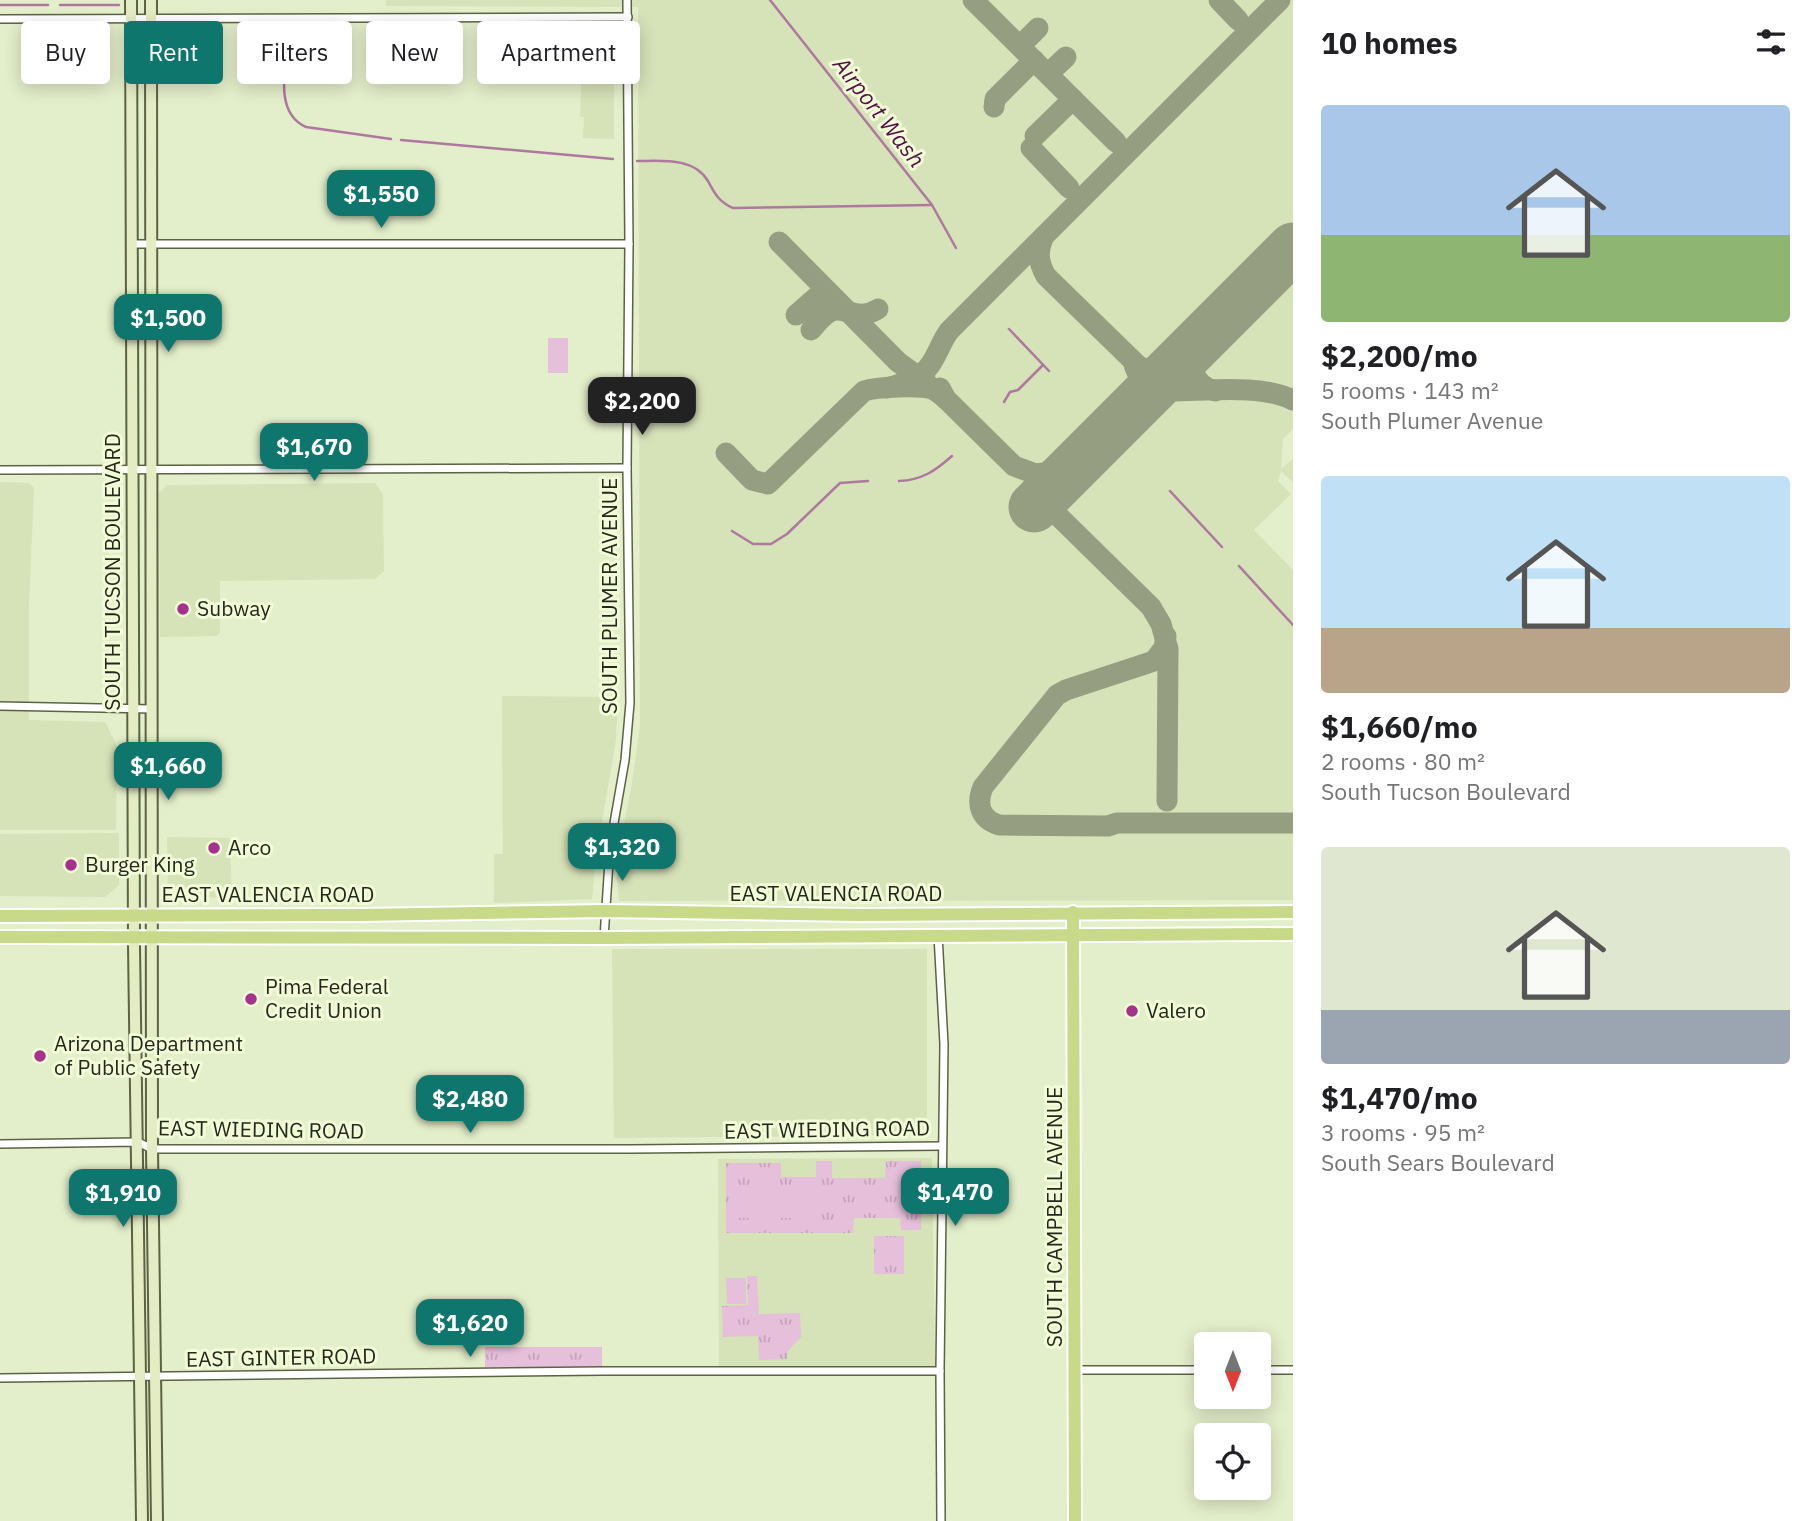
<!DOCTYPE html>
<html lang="en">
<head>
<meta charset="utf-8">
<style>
	:root { --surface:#fff; --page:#f2f2f2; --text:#202124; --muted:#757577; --accent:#0f766e }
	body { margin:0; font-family:"IBM Plex Sans",sans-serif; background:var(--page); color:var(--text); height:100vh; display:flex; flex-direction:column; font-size:26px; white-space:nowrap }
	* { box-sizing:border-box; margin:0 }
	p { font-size:23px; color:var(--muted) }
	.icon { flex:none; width:38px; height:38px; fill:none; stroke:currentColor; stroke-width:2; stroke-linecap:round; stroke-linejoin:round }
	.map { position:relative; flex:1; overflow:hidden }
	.drawer { display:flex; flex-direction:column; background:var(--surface); width:525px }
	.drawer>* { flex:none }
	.hud { position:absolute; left:21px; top:21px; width:665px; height:63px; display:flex; gap:14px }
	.needle { width:46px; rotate:180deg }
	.buttons { position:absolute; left:1194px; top:1332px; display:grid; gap:14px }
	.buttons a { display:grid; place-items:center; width:77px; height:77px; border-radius:7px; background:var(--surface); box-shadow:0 4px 18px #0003; font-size:35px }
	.price { position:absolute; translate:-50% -60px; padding:0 16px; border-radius:14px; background:var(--accent); color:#fff; font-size:23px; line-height:46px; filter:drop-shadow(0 2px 4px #0008) }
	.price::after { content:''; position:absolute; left:50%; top:42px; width:21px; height:16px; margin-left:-10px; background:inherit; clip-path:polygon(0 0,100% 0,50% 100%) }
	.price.selected { background:#222; color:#fff }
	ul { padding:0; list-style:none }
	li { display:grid; align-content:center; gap:14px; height:371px; padding:0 28px }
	li span { display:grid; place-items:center; height:217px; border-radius:7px; color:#555 }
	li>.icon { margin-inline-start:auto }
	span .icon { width:126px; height:126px; fill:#fffc; stroke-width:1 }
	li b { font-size:30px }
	h2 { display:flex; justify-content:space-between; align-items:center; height:84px; padding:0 28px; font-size:30px }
	.tag { padding:0 24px; border-radius:7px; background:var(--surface); box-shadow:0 4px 18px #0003; font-size:24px; line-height:63px }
	.tag.selected { background:var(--accent); color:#fff }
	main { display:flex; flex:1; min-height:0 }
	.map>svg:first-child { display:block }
	.built { fill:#d6e2b8 }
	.grass { fill:url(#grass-tufts) }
	.pitch { fill:#e6bfda }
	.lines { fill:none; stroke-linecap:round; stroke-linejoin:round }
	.stream { stroke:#ae789f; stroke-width:2.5 }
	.taxiway { stroke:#969e82; stroke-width:21 }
	.runway { stroke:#969e82; stroke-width:51 }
	.street-casing { stroke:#5b6344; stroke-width:10 }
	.secondary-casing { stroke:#5b6344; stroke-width:14 }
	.primary-casing { stroke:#fff; stroke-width:16 }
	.street { stroke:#fff; stroke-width:7 }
	.secondary { stroke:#e4ecc4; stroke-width:10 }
	.primary { stroke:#c8d989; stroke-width:12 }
	.poi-dot { fill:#a5328d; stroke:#f1fbd7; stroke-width:2.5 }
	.labels { text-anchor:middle; stroke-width:6; stroke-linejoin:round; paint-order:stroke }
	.street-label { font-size:21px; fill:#25281b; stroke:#f1fbd7 }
	.poi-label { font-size:21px; fill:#25281b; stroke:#f1fbd7; text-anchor:start }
	.water-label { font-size:23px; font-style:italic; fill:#521045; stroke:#f1fbd7 }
</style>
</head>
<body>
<main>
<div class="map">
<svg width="1293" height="1521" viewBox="0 0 1293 1521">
	<defs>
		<pattern id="grass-tufts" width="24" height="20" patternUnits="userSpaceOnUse" patternTransform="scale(1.75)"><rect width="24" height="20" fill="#e6bfda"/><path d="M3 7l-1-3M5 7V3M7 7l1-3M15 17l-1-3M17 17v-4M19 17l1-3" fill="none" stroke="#c5a4ba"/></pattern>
	</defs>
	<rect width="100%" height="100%" fill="#e3eeca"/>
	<g class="built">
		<polygon points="386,0 1293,0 1293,429 1283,439 1281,469 1293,459 1293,482 1281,471 1278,481 1291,494 1254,530 1293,570 1293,900 619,901 617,878 621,840 632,783 640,725 638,7 386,6"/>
		<polygon points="591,32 612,32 614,34 614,139 583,138 584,117 580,117 582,56"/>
		<polygon points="0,482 28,483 34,488 29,606 29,720 105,722 117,746 116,830 0,830"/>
		<polygon points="375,483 383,494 384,571 375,579 220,581 220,633 216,636 160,637 159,493 167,485"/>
		<polygon points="502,696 618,697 616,740 596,856 592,899 494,903 494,854 503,854"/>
		<polygon points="119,833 119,885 105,897 0,896 0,834"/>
		<polygon points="167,837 230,838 232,898 186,897 168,885"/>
		<polygon points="612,949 927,949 927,1135 614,1138"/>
		<polygon points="932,1158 935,1366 719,1366 718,1159"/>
	</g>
	<g class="grass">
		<polygon points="816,1161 832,1161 832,1178 885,1178 886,1161 921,1161 921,1230 901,1230 900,1218 854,1218 853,1233 726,1233 726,1163 781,1163 781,1177 816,1177"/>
		<rect x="874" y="1236" width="30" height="38"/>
		<polygon points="747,1276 757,1276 759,1314 800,1313 801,1337 787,1352 787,1359 759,1360 758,1336 723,1337 722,1306 748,1305"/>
		<rect x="485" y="1347" width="117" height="20"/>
	</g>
	<g class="pitch">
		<rect x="548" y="338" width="20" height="35"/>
		<polygon points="738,1190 818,1191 817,1218 738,1218"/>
		<polygon points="726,1278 746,1278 746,1304 727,1304"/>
	</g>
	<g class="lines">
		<g class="stream">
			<polyline points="770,0 932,205 956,248"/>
			<polyline points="0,5 48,5"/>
			<polyline points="60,5 119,5"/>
			<path d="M289,32c-2,31 -17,80 17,95l85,12"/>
			<polyline points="401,140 613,159"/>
			<path d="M637,161c24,0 57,-4 71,20 7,13 11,21 25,27l199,-3"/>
			<polyline points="1009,329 1049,371"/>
			<polyline points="1004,402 1010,392 1018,390 1043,365"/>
			<path d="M899,481c23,-1 36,-10 53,-25"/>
			<polyline points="1170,491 1222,547"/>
			<polyline points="732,531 753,544 771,544 787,534 840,483 868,481"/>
			<polyline points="1239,566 1293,625"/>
		</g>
		<g class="taxiway">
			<polyline points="973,0 1116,142"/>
			<polyline points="1219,0 1238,20"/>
			<polyline points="1020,46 1038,28"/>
			<polyline points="1048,74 1066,57"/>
			<polyline points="994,107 995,99 1034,60"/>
			<polyline points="1035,136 1073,99"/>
			<polyline points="1031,148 1069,188"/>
			<path d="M1044,236c-7,15 -6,26 2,40l114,111 11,4c36,0 90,-7 122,9"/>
			<polyline points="779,242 898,362 927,383"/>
			<polyline points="796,315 820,294 827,294 833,298"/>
			<path d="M811,330c5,-6 11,-13 17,-17 15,-10 28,10 50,-4"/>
			<path d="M1198,343c-9,21 -7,41 17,48"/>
			<path d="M1135,364c15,10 28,5 44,-1"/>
			<polyline points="1134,365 1140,379 1136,406"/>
			<path d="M886,388c15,-4 35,-9 44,-23 8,-11 11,-23 19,-34l331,-331"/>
			<polyline points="940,388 946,399 1014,466 1036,474 1071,470"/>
			<path d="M726,453l26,27 16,4 96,-93c13,-4 55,-6 68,-2 5,2 9,6 14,10"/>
			<polyline points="1042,500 1151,607 1161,624 1168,649 1167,801"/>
			<path d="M1166,636l-2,12 -10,13 -88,29 -9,5 -74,92c-7,17 -3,32 16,38l109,1 9,-3h176"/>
		</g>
		<polyline class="runway" points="1034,507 1293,248"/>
		<defs>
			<g id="street">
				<polyline points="0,19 628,17"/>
				<polyline points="132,244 629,244"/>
				<polyline points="0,470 627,468"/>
				<polyline points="0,706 152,709"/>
				<polyline points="938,935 944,1044 940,1371 941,1521"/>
				<polyline points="604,938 610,846 625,760 630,703 627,468 629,244 627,0"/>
				<polyline points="0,1144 138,1142 152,1149 631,1149 942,1146"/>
				<polyline points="1074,1370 1206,1370"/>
				<polyline points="1258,1370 1293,1370"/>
				<polyline points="0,1378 603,1371 940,1371"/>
			</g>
			<g id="secondary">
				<polyline points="131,0 134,946 142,1521"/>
				<polyline points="151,0 152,1149 157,1521"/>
			</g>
			<g id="primary">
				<polyline points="1073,912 1075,1521"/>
				<polyline points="0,916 361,915 606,911 859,915 1293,912"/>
				<polyline points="0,937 604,938 1293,934"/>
			</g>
		</defs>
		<use href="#street" class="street-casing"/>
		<use href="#secondary" class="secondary-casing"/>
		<use href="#primary" class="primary-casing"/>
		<use href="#street" class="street"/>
		<use href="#secondary" class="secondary"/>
		<use href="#primary" class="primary"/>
	</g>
	<g class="poi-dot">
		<circle cx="183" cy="609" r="7"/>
		<circle cx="214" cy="848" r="7"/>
		<circle cx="71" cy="865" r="7"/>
		<circle cx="251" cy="999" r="7"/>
		<circle cx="1132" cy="1011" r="7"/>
		<circle cx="40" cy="1056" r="7"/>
	</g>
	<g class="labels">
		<g class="street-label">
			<text transform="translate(113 572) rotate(-90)" y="7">SOUTH TUCSON BOULEVARD</text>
			<text transform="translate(610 596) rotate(-90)" y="7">SOUTH PLUMER AVENUE</text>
			<text x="836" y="901">EAST VALENCIA ROAD</text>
			<text x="268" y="902">EAST VALENCIA ROAD</text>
			<text transform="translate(261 1130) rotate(1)" y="7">EAST WIEDING ROAD</text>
			<text transform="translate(827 1130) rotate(-1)" y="7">EAST WIEDING ROAD</text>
			<text transform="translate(1055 1217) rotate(-90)" y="7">SOUTH CAMPBELL AVENUE</text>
			<text transform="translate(281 1358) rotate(-1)" y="7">EAST GINTER ROAD</text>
		</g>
		<g class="poi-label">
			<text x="197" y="616">Subway</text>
			<text x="228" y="855">Arco</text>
			<text x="85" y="872">Burger King</text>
			<text x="265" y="994">Pima Federal<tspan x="265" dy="24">Credit Union</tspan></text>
			<text x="1146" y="1018">Valero</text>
			<text x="54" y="1051">Arizona Department<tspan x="54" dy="24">of Public Safety</tspan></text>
		</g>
		<g class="water-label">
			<text transform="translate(879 112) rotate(52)" y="8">Airport Wash</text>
		</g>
	</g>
</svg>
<div class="buttons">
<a><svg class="needle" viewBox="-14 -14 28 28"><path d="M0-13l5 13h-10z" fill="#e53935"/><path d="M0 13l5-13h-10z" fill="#757577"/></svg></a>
<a><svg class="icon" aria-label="locate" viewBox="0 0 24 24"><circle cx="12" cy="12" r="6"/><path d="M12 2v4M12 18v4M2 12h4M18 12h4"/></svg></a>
</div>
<b class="price" style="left:381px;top:230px">$1,550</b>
<b class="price" style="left:168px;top:354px">$1,500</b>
<b class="price selected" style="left:642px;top:437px">$2,200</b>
<b class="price" style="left:314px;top:483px">$1,670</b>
<b class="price" style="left:168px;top:802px">$1,660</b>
<b class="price" style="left:622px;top:883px">$1,320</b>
<b class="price" style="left:470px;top:1135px">$2,480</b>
<b class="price" style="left:955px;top:1228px">$1,470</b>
<b class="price" style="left:123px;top:1229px">$1,910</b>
<b class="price" style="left:470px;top:1359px">$1,620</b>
<div class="hud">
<a class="tag">Buy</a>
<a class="tag selected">Rent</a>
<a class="tag">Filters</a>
<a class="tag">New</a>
<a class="tag">Apartment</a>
</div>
</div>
<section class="drawer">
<h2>10 homes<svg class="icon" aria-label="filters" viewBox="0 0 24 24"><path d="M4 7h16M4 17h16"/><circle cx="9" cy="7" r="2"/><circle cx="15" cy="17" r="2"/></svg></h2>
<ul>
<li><span style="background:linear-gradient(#a9c7e8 60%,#8fb573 0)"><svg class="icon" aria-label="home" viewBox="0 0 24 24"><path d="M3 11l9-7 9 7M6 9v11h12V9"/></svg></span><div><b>$2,200/mo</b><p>5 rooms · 143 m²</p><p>South Plumer Avenue</p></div></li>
<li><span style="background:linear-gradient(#bfe0f5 70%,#b9a48a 0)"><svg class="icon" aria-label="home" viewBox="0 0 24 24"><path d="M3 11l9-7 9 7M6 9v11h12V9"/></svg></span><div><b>$1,660/mo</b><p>2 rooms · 80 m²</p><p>South Tucson Boulevard</p></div></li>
<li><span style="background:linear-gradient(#dfe7d0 75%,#9aa5b1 0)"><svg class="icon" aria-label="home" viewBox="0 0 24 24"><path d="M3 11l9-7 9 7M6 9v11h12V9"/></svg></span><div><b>$1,470/mo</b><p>3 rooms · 95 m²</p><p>South Sears Boulevard</p></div></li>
</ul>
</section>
</main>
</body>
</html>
